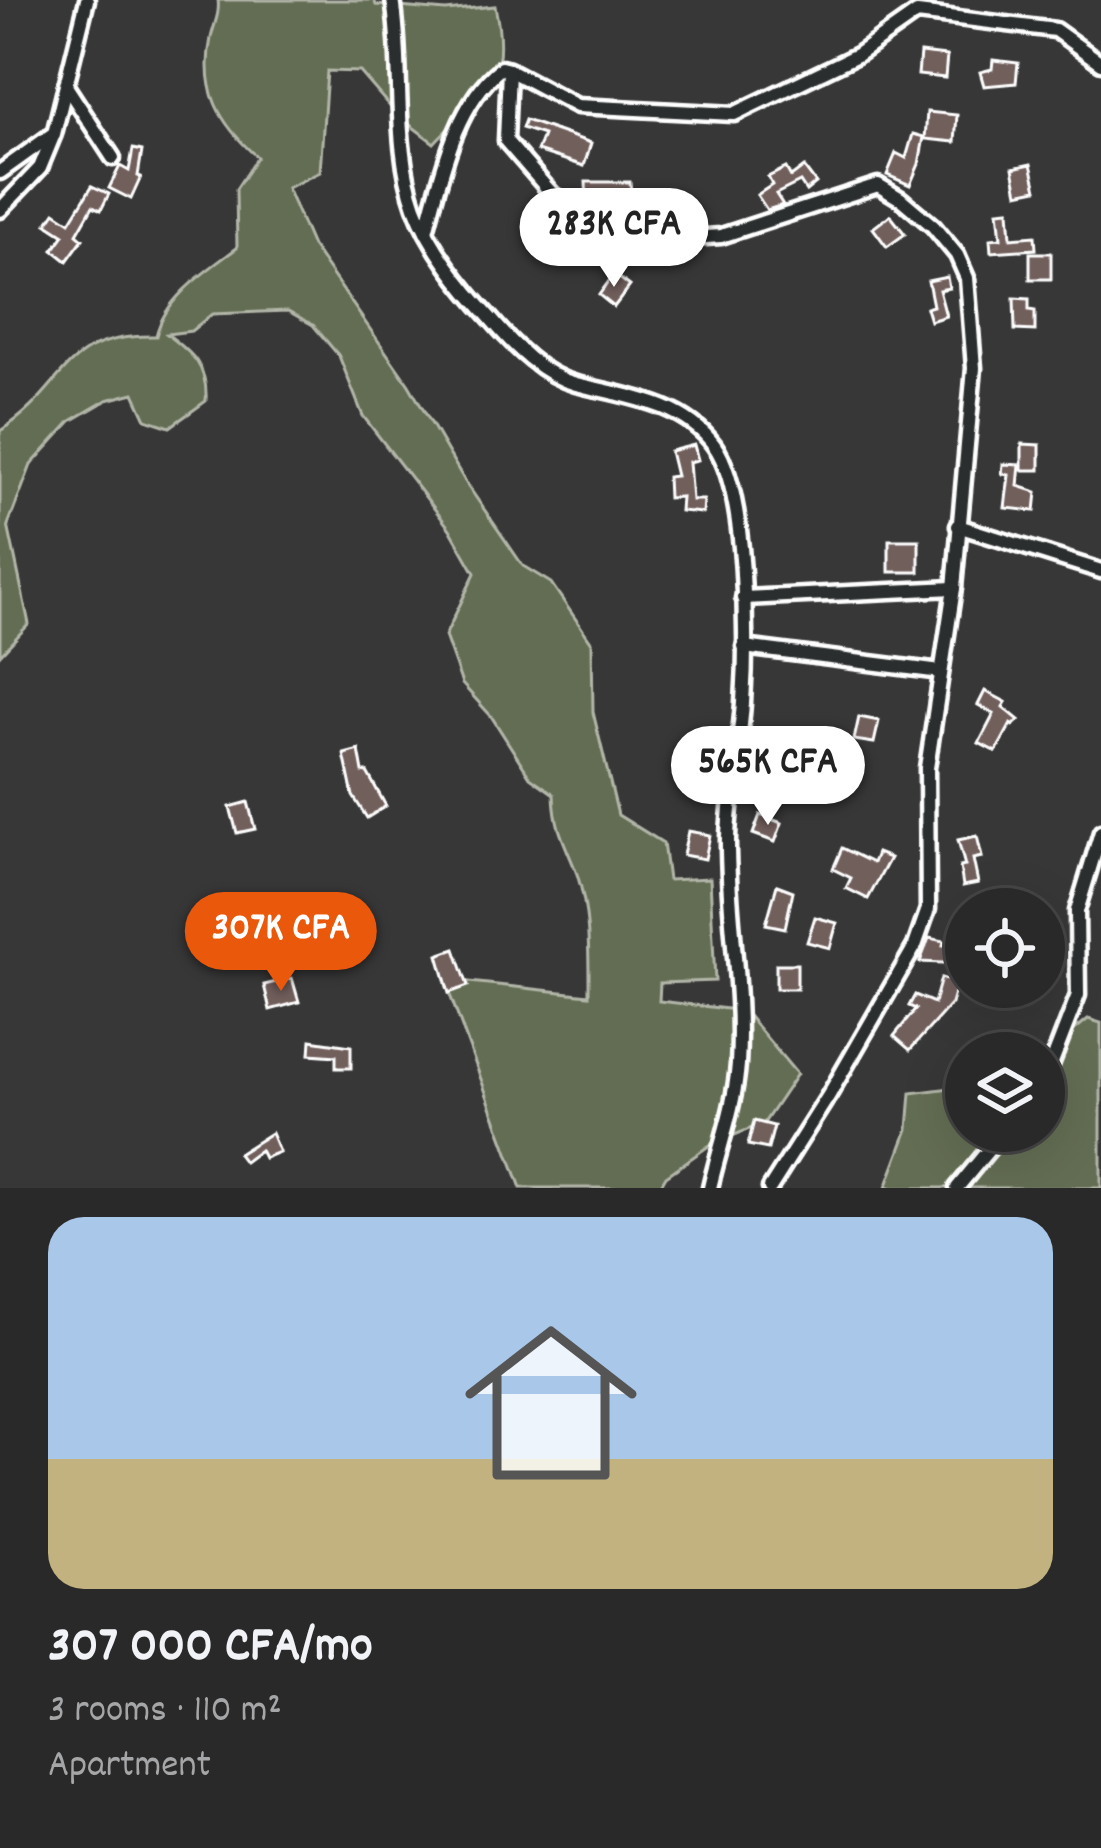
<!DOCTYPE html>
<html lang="en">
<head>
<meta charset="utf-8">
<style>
	:root { --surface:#2a2929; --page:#323131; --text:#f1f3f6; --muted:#a5a6a8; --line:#464546; --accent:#ea580c }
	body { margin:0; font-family:Dekko,sans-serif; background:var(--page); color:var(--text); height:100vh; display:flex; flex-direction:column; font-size:45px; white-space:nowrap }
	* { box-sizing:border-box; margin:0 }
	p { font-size:39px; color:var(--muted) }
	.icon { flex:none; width:66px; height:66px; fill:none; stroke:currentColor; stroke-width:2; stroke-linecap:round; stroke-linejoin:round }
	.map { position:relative; height:1188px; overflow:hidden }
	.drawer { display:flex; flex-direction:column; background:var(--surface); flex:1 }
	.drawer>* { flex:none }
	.controls { position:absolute; left:945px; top:888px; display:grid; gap:24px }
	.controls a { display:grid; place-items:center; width:120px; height:120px; border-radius:50%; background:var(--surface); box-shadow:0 12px 48px #0002,0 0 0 3px var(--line); font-size:60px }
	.price { position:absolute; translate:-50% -102px; padding:0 27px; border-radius:42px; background:#fff; color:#222; font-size:39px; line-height:78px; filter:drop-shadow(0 3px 6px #0008) }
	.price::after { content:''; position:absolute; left:50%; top:72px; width:36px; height:27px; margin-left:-18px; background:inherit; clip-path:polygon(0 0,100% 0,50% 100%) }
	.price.selected { background:var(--accent); color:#fff }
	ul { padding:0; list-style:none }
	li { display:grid; align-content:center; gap:24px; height:636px; padding:0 48px }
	li span { display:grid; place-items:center; height:372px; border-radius:36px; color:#555 }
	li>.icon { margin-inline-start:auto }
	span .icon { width:216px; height:216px; fill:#fffc; stroke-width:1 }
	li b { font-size:51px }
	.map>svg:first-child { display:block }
	.green { fill:#646d53; stroke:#b2b6a9; stroke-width:3 }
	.building { fill:#715e5c; stroke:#fff; stroke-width:3 }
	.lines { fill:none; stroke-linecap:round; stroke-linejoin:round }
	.minor-casing { stroke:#fff; stroke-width:21 }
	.minor { stroke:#2a2d2e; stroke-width:12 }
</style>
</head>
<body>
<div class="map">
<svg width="1101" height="1188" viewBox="0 0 1101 1188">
	<rect width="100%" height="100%" fill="#383737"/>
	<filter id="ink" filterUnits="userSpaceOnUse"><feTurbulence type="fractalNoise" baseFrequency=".00833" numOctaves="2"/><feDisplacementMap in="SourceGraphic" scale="24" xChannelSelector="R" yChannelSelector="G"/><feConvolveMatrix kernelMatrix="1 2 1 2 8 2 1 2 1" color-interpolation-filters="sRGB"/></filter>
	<g filter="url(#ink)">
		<g class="green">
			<path d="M218,0h156l2,5 70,6 49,-5c17,80 -12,84 -61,137l-37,-28 -37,-43 -33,-1 -7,101 -33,16 25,58 97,139 57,98 57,83 28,17 41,60 1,69 25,103 45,28 5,37 42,-2 5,103 -55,2 -1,18 85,10 53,63 -33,49 -54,22 -44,31 -7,12h-138l-75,-204 5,-4 138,15c0,-41 1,-82 -12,-121 -12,-32 -22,-44 -23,-80l-24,-17 -39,-61 -29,-32 -17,-48 30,-63 -25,-44 -87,-113 -24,-60 -26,-31 -25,-14 -76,3 -21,17 -24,3c25,19 41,32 39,67l-36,26 -24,-8 -12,-26 -27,7 -36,21 -40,44 -23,60 21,99 -29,31v-224c69,-43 58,-97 156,-95 9,-39 50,-65 81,-88l-1,-59 21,-32c-38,-34 -57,-67 -46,-119 3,-14 9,-24 7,-38z"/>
			<polygon points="1088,1019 1101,1023 1101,1188 886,1188 908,1129 911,1093 966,1086 966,1131 1044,1131 1044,1055"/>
		</g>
		<g class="building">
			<polygon points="920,53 947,56 945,78 918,75"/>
			<polygon points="993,60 1018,63 1016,83 984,86 980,72 992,69"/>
			<polygon points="927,112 957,115 955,142 925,139"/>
			<polygon points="525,120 591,143 584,166 537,151 543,135 522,128"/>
			<polygon points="913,134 924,137 919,164 910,185 887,175 896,153 906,158"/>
			<polygon points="133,149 142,151 138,176 141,177 131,199 109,188 120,166 129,171"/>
			<polygon points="1031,164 1037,189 1018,193 1013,168"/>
			<polygon points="804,167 816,183 806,191 800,182 776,194 783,205 767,210 757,195 772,185 768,177 786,168 791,177"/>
			<polygon points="586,182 630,182 632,204 593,208 587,204"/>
			<polygon points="92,186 109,194 101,210 93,206 77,234 83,239 67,261 53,250 64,235 47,224 55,212 70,222"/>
			<polygon points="1009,210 1011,238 1035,236 1036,249 991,252 990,239 1001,238 998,211"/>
			<polygon points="890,215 905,234 887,247 873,228"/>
			<rect x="1030" y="253" width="21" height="26"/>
			<polygon points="614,274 630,286 614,307 599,295"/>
			<polygon points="947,277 949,288 939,290 946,316 930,321 926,308 933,306 928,281"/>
			<polygon points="1014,298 1029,299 1029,310 1035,311 1035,331 1015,330"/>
			<polygon points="1022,444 1040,445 1040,470 1022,470"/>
			<polygon points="694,445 698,460 689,462 692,500 704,500 703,513 680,511 681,497 668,498 667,477 676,476 670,451"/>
			<polygon points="1003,464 1020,465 1018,486 1037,492 1035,511 1005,508 1009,475 1002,474"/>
			<rect x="889" y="540" width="30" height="32"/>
			<polygon points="985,691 1006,702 1003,707 1019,720 1013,726 1011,724 996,752 979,743 994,714 978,705"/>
			<polygon points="859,717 879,721 874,743 854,740"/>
			<polygon points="359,750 363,772 367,772 386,806 367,818 353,796 344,754"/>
			<polygon points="248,802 255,829 237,833 230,807"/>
			<polygon points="760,815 782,823 775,842 753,834"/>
			<polygon points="688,831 710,835 705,859 683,855"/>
			<polygon points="977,836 982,857 973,859 978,883 963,886 960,867 965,866 958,840"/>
			<polygon points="842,848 873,863 877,853 890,858 868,899 846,888 851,878 833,869"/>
			<polygon points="777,885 793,891 785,928 766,924"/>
			<polygon points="815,917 837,923 830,948 807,942"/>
			<polygon points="929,938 944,941 943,945 966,947 966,964 920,962"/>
			<polygon points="455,949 468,986 449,993 438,955"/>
			<rect x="776" y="964" width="21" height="25"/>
			<polygon points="292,978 299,1002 270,1010 264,985"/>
			<polygon points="941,978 957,983 951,1004 910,1050 894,1036 916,1009 909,1006 915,995 934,1003"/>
			<polygon points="311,1040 351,1046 351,1068 336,1068 336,1056 310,1054"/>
			<polygon points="754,1121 774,1126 768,1149 748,1145"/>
			<polygon points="271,1133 279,1152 264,1158 260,1150 244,1162 238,1154"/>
		</g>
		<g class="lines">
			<defs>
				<g id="minor">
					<path d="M393,0c11,67 -1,143 22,207 15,41 47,80 76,112 23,27 51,56 85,65 48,12 107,18 138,61 34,47 33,198 29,258 -3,45 -14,90 -15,135 -1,76 15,150 10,226 -3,42 -19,84 -28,124"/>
					<polyline points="509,70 577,106 734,114 857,55 917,13 1055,30 1101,63"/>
					<polyline points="66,86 113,158"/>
					<polyline points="0,172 53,134"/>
					<polyline points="0,210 40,168 54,134 87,0"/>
					<path d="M426,231c15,-54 29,-127 75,-163l8,2 -3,71 47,54 70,44 8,3 90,-6 157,-51 23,14 32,27 24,29 10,23 7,90 -20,220 -27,180 1,141 -13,37 -86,149 -59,93"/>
					<polyline points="958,526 1101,571"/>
					<polyline points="743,598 954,588"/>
					<polyline points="744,647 941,672"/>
					<polyline points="1044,1083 1078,995 1077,911 1101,832"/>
					<polyline points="957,1188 1004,1131"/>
				</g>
			</defs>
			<use href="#minor" class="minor-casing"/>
			<use href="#minor" class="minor"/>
		</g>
	</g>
</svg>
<div class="controls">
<a><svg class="icon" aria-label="locate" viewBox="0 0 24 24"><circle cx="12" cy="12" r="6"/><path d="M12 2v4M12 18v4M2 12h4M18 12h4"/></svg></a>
<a><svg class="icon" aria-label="layers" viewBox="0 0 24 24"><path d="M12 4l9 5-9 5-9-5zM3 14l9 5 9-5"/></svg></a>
</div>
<b class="price" style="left:614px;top:290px">283K CFA</b>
<b class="price" style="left:768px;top:828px">565K CFA</b>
<b class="price selected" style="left:281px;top:994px">307K CFA</b>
</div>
<section class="drawer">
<ul>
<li><span style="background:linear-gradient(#a9c7e8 65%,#c2b280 0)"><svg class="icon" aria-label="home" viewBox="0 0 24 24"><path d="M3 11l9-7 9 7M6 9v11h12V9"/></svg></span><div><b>307 000 CFA/mo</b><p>3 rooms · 110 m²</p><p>Apartment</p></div></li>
</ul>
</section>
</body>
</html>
